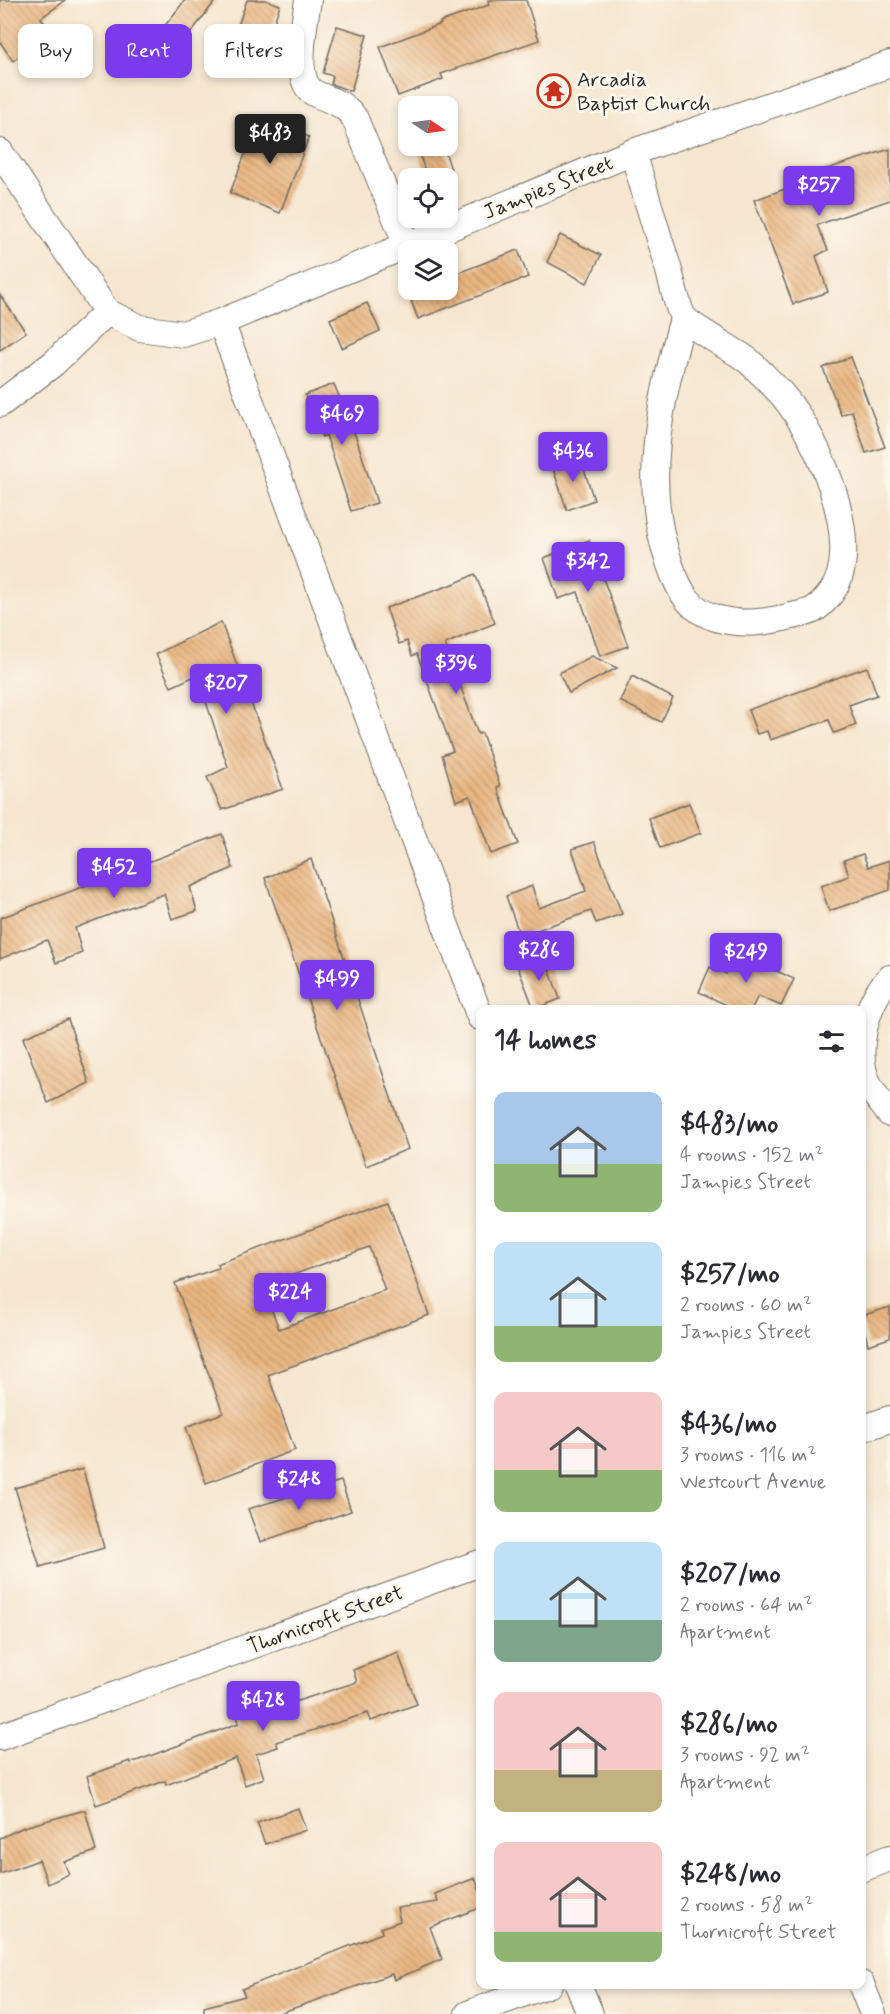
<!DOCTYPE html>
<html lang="en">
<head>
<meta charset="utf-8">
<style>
	:root { --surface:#fff; --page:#f2f2f3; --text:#2b2b33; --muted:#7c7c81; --accent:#7c3aed }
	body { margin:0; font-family:Mynerve,sans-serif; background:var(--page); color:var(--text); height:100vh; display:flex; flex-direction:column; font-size:22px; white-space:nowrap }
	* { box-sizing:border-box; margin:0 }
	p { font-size:20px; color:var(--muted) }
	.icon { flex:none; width:33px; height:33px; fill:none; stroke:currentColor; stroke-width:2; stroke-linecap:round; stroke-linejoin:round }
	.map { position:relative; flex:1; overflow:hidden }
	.details { position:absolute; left:476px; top:1005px; width:390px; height:984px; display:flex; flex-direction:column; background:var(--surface); border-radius:12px; box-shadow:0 3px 9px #0003 }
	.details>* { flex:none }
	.hud { position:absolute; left:18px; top:24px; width:368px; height:54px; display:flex; gap:12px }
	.needle { width:39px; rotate:103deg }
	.controls { position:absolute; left:398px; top:96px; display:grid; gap:12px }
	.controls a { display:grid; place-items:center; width:60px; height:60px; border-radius:12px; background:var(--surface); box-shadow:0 3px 9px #0003; font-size:30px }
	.price { position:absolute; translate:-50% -51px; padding:0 14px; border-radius:6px; background:var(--accent); color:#fff; font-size:20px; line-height:39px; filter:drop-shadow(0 2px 3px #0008) }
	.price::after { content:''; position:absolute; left:50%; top:36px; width:18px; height:14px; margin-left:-9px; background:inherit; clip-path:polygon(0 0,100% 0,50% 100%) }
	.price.active { background:#222; color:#fff }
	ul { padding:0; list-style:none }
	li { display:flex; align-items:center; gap:18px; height:150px; padding:0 18px }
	li span { display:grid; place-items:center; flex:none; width:168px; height:120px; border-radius:12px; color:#555 }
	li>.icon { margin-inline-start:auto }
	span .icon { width:72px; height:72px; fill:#fffc; stroke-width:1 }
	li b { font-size:26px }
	h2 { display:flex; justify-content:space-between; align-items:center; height:72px; padding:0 18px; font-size:26px }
	.pill { padding:0 21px; border-radius:12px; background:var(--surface); box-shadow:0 3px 9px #0003; font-size:21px; line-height:54px }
	.pill.active { background:var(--accent); color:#fff }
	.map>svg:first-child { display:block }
	.building { fill:url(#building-back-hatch); fill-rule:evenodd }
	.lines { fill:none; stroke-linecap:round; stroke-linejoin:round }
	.minor-casing { stroke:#726c64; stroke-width:28 }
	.minor { stroke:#fff; stroke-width:26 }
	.labels { text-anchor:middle; stroke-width:6; stroke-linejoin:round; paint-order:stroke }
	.poi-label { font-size:21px; fill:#2b2b2b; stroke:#fbf7ec; text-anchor:start }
	.street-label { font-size:21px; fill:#2b2b2b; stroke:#fbf7ec }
</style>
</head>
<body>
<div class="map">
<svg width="890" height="2014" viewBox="0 0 890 2014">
	<defs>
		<pattern id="building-back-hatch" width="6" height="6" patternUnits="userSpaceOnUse" patternTransform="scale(1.5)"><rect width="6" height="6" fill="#ebb782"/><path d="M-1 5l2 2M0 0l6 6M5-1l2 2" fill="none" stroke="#bf956b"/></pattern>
	</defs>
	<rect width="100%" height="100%" fill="#fbf7ec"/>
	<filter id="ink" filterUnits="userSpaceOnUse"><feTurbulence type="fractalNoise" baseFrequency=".0167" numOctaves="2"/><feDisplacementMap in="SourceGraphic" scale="12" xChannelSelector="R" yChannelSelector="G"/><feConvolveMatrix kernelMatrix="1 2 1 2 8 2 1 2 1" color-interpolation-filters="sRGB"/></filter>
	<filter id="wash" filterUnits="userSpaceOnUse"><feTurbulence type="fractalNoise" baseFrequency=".008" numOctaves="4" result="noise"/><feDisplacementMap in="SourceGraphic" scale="24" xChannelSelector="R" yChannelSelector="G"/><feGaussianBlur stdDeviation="1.35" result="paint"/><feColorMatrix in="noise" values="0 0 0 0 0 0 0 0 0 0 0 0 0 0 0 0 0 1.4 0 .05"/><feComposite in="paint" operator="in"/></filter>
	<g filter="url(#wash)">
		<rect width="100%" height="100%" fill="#f6e6cf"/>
		<g id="blocks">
			<g class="building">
				<polygon points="0,0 66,0 41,18 51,33 13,61 0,42"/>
				<polygon points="185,0 216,0 183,43 164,27"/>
				<polygon points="247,0 266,0 280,5 266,45 272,47 265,67 228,54"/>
				<polygon points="488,0 526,0 539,40 441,74 443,79 398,96 380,47 441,24 440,22 489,5"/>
				<polygon points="337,26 367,35 351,91 331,84 333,76 323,73"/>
				<polygon points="259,118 309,137 280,213 230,193"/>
				<polygon points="416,146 443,146 451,169 428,178"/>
				<polygon points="890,149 890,200 817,225 828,250 816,256 828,292 793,304 754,200 819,177 817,172"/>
				<polygon points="560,235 601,255 587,283 547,262"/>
				<polygon points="518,250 528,277 418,319 407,290 447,290 447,277"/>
				<polygon points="0,295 26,332 0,350"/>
				<polygon points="367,303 380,331 342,348 330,319"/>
				<polygon points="851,357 885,447 866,453 852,411 841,415 823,368"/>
				<polygon points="334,384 357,440 377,503 351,511 326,435 322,437 305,395"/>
				<polygon points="580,457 594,500 567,510 552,466"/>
				<polygon points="589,540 628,646 600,656 578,592 558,599 544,558"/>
				<polygon points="475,574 495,623 445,644 478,734 482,733 500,786 497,787 518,844 491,854 470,796 456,801 442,755 453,751 417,654 412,656 407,641 399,644 386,608 456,583"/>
				<polygon points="221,622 283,789 222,810 207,777 228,767 197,675 171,687 156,654"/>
				<polygon points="592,656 617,668 569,693 559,673"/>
				<polygon points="867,667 877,695 849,705 856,725 834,733 829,720 770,740 767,731 757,734 748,710"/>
				<polygon points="632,676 673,698 661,722 620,701"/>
				<polygon points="689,803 701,833 660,848 649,818"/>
				<polygon points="222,834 233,868 190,887 197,911 172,919 164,894 75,928 82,953 56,963 47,940 0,959 0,918"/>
				<polygon points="594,842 622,914 596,923 591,911 520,936 506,896 532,886 539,908 586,891 572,849"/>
				<polygon points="863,854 868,867 890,860 890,890 829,911 821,886 849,876 844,860"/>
				<polygon points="311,859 408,1149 366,1166 265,878"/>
				<polygon points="736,952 794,979 781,1006 758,996 751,1010 737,1010 699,992 710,967 726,974"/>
				<polygon points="544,955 560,999 534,1009 517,965"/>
				<polygon points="68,1019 89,1083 48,1103 23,1038"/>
				<path d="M388,1201l41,114 -161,60 27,75 -89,33 -20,-56 37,-14 -48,-130 43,-15 -1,-4zM369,1247l16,43 -106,39 -16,-43z"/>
				<polygon points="890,1307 890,1338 868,1345 861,1316"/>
				<polygon points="83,1469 104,1548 40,1567 15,1488"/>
				<polygon points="341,1481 351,1511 260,1542 248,1509"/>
				<polygon points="398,1653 417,1704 371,1721 368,1713 276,1742 278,1747 256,1754 264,1778 245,1785 236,1758 166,1785 165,1781 96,1805 87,1776 130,1761 131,1763 239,1723 236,1711 263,1701 266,1711 357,1682 353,1670"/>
				<polygon points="298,1808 306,1830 265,1844 257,1823"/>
				<polygon points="85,1810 96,1851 64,1862 69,1874 48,1884 39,1860 0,1874 0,1838 24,1827"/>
				<polygon points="475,1878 480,1891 480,1908 430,1927 442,1959 394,1980 392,1974 277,2014 204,2014 204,2007 245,1996 242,1989 382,1933 381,1928 400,1921 397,1908 438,1902 435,1894"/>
			</g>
		</g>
	</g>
	<g filter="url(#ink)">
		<use href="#blocks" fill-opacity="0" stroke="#726c64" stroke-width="1.5"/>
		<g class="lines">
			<defs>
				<g id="minor">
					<path d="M308,0c-3,23 -17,83 8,94 16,7 30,10 39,25l52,126"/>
					<polyline points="0,152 107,312"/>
					<path d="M633,152c11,37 22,75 34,112 5,16 8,35 15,51 5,10 52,35 64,44 10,8 19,18 28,27 39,37 94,158 57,207 -6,8 -15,18 -26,20 -29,7 -56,14 -86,6 -29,-8 -39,-26 -49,-54 -30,-82 -9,-165 13,-247"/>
					<polyline points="221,322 480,1017"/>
					<polyline points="0,404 54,363 107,312 140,328 183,334 221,322 633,152 890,64"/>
					<path d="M890,978c-25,23 -38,78 -20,109 5,9 13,18 20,27"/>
					<polyline points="861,1429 890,1419"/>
					<polyline points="0,1737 480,1563"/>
					<polyline points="861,1869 890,1858"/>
					<polyline points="578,1984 590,2014"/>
					<polyline points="861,1984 873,2014"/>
					<polyline points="468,2014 549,1984"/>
				</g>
			</defs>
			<use href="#minor" class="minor-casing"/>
			<use href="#minor" class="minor"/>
		</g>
	</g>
	<defs>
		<symbol id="temple-ring" viewBox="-11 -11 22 22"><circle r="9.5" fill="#fbf7ec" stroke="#c8321e" stroke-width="1.5"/><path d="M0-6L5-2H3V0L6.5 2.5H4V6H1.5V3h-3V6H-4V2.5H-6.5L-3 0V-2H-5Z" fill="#c8321e"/></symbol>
	</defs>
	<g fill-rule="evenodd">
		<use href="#temple-ring" x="535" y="72" width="38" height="38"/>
	</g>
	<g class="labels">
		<g class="poi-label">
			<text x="577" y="86">Arcadia<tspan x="577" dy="24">Baptist Church</tspan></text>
		</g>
		<g class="street-label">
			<text transform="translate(548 187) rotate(-22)" y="7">Jampies Street</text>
			<text transform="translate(325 1619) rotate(-20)" y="7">Thornicroft Street</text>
		</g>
	</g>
</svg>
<div class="controls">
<a><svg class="needle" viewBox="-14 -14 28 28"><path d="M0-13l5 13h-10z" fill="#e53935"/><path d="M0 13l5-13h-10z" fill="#7c7c81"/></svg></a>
<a><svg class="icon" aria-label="locate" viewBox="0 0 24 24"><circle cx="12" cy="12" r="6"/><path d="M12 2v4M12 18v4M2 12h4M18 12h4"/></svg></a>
<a><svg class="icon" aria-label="layers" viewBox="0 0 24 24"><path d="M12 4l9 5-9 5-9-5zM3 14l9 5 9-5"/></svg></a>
</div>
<b class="price active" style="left:270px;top:165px">$483</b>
<b class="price" style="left:819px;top:217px">$257</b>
<b class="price" style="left:342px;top:446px">$469</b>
<b class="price" style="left:573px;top:483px">$436</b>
<b class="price" style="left:588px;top:593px">$342</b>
<b class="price" style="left:456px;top:695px">$396</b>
<b class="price" style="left:226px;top:715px">$207</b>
<b class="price" style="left:114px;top:899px">$452</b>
<b class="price" style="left:539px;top:982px">$286</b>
<b class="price" style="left:746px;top:984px">$249</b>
<b class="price" style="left:337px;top:1011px">$499</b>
<b class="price" style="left:290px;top:1324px">$224</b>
<b class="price" style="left:299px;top:1511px">$248</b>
<b class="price" style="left:263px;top:1732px">$428</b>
<div class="hud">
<a class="pill">Buy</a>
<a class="pill active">Rent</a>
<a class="pill">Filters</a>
</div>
<section class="details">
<h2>14 homes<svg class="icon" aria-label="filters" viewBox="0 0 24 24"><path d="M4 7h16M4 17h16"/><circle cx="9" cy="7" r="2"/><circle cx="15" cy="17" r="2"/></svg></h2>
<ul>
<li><span style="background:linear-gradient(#a9c7e8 60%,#8fb573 0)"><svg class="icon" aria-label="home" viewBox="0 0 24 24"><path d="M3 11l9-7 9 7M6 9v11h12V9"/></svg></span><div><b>$483/mo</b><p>4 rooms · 152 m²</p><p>Jampies Street</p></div></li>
<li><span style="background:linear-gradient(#bfe0f5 70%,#8fb573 0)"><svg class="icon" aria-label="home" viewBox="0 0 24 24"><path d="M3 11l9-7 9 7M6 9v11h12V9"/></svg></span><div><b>$257/mo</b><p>2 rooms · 60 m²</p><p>Jampies Street</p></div></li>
<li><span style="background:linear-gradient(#f6c9c9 65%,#8fb573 0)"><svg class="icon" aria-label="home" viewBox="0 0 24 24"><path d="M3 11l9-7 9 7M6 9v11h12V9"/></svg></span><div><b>$436/mo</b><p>3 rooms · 116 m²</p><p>Westcourt Avenue</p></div></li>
<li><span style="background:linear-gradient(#bfe0f5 65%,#7fa58c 0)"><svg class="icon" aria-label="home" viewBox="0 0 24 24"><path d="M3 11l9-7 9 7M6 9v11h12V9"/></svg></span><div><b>$207/mo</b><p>2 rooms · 64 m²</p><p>Apartment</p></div></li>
<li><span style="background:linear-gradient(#f6c9c9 65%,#c2b280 0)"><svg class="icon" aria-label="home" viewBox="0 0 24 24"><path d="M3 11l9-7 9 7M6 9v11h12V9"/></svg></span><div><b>$286/mo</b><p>3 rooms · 92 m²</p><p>Apartment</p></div></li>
<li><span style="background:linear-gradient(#f6c9c9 75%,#8fb573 0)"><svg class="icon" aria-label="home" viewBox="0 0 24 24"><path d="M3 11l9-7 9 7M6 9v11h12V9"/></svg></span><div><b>$248/mo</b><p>2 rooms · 58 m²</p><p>Thornicroft Street</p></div></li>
</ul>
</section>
</div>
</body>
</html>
